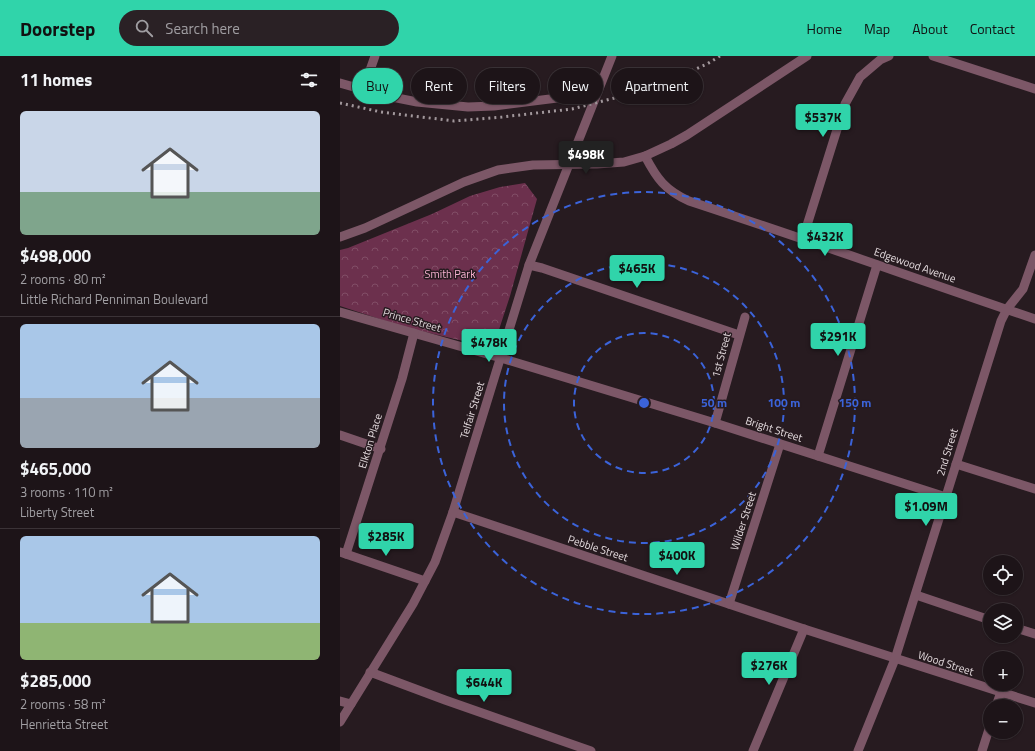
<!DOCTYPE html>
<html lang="en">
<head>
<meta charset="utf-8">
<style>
	:root { --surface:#1d1418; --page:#2a2125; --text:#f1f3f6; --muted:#a09ea2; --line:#3b3337; --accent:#30d4aa }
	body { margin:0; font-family:"Titillium Web",sans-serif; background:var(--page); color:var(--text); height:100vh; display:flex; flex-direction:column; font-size:15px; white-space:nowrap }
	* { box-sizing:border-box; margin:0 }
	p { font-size:13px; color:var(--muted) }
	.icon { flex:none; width:22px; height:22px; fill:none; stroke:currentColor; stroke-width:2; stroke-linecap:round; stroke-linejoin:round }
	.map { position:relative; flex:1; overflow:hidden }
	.drawer { display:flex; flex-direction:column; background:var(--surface); width:340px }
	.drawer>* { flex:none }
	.guide { position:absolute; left:12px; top:12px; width:380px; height:36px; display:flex; gap:8px }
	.fabs { position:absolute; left:643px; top:499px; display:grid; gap:8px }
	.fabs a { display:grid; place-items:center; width:40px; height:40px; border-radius:50%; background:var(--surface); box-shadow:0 1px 3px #0004,0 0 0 1px var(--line); font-size:20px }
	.price { position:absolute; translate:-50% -34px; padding:0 9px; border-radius:4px; background:var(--accent); color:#111; font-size:13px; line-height:26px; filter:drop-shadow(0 1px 2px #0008) }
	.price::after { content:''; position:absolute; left:50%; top:24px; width:12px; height:9px; margin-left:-6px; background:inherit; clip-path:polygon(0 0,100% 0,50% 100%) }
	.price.selected { background:#222; color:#fff }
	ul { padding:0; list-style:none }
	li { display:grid; align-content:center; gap:8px; height:212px; padding:0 20px }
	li+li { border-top:1px solid var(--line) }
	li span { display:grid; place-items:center; height:124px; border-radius:6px; color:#555 }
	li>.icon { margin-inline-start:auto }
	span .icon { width:72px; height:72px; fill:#fffc; stroke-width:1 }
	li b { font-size:17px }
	h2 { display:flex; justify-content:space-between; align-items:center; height:48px; padding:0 20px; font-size:17px }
	.pill { padding:0 14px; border-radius:18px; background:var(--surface); box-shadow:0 1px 3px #0004,0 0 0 1px var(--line); font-size:14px; line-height:36px }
	.pill.selected { background:var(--accent); color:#111 }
	header { display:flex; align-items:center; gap:24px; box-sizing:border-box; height:56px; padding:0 20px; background:var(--accent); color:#111 }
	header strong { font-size:19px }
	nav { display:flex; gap:22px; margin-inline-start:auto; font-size:14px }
	.search { width:280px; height:36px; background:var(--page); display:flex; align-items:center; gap:10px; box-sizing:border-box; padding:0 14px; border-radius:22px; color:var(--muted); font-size:15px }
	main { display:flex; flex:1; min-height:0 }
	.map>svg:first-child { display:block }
	.park { fill:url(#park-crowns) }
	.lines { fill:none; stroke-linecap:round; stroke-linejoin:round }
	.minor { stroke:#7c5767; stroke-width:9 }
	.rail { stroke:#a2989c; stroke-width:3; stroke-dasharray:2 4; stroke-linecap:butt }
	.ring { fill:none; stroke:#3b63d9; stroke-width:2; stroke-dasharray:7 5 }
	.labels { text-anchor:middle; stroke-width:3; stroke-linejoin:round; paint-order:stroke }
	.street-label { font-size:11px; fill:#e2d9dc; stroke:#271b20 }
	.park-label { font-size:11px; fill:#f9b3d2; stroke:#271b20 }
	.centre { fill:#3b63d9; stroke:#271b20; stroke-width:2 }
	.ring-label { font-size:12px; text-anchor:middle; font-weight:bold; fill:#3b63d9; stroke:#271b20; stroke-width:3; stroke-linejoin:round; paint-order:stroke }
</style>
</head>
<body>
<header>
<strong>Doorstep</strong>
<div class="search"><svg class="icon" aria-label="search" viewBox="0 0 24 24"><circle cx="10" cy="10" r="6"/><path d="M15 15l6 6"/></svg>Search here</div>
<nav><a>Home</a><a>Map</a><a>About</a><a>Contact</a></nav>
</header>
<main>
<section class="drawer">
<h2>11 homes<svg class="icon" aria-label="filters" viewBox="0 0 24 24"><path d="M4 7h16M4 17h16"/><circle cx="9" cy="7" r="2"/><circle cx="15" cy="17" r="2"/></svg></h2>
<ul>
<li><span style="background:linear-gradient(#c9d6e8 65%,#7fa58c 0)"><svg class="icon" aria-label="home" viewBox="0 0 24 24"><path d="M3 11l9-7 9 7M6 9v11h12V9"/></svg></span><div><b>$498,000</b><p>2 rooms · 80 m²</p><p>Little Richard Penniman Boulevard</p></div></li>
<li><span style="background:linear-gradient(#a9c7e8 60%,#9aa5b1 0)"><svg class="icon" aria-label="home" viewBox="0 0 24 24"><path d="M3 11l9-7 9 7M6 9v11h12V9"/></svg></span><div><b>$465,000</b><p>3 rooms · 110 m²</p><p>Liberty Street</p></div></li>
<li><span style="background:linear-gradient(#a9c7e8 70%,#8fb573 0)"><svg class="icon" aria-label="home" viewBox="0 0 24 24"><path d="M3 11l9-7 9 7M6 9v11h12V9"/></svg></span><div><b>$285,000</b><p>2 rooms · 58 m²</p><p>Henrietta Street</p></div></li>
</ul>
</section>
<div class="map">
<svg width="695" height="695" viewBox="0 0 695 695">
	<defs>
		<pattern id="park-crowns" width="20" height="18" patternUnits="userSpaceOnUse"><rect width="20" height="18" fill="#6c304d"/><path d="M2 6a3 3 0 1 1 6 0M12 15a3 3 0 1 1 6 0" fill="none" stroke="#814d66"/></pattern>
	</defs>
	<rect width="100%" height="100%" fill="#271b20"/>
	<polygon class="park" points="185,127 197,143 170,240 153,292 64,271 0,250 0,194 8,192 92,158 130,140 160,131"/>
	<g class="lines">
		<g class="minor">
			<polyline points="593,0 695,33"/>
			<polyline points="0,27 42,39 77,46 128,51 154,50 257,37"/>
			<polyline points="23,34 35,0"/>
			<path d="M305,100c12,23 20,34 44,45 116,38 231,79 346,118"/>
			<polyline points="0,181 25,172 124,126 158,114 193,109 257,108 284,106 305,100 331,88 347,79 467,0"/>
			<polyline points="463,182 505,48 520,21 540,4 549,0"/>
			<polyline points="189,209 202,212 399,279"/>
			<polyline points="0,256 161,302 375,367 606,441"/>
			<polyline points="375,367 405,261"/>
			<polyline points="0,379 41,393"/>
			<polyline points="478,400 537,209"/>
			<polyline points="616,408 695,433"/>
			<polyline points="113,456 464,573 695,647"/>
			<polyline points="0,496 85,525"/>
			<polyline points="6,498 62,323 74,277"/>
			<polyline points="576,539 650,564"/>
			<polyline points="389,548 440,388"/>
			<polyline points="676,572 695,578"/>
			<polyline points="30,616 105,644 251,695"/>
			<polyline points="0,645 11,648"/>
			<polyline points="656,650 661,636"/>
			<polyline points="0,666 73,548 95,506 113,456 189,209 272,0"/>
			<polyline points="413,695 464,573"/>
			<polyline points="518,695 555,603 661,265 667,253 683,233 695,199"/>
			<polyline points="642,695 650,670"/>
		</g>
		<polyline class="rail" points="0,47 41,56 114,65 162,61 232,53 278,41 326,26 367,8 380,0"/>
	</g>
	<g class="ring">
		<circle cx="304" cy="347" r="70"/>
		<circle cx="304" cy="347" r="140"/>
		<circle cx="304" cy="347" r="211"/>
	</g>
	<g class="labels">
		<g class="street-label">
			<text transform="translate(575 209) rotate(19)" y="4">Edgewood Avenue</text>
			<text transform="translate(72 264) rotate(16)" y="4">Prince Street</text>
			<text transform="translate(381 299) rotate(-75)" y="4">1st Street</text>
			<text transform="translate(132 354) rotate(-73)" y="4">Telfair Street</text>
			<text transform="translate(434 373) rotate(18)" y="4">Bright Street</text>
			<text transform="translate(30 385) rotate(-73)" y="4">Elkton Place</text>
			<text transform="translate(607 396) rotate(-73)" y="4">2nd Street</text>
			<text transform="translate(403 465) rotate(-72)" y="4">Wilder Street</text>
			<text transform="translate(258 492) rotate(18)" y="4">Pebble Street</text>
			<text transform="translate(606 607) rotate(18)" y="4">Wood Street</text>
		</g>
		<g class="park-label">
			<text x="110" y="222">Smith Park</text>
		</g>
	</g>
	<circle cx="304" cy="347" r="6" class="centre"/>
	<g class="ring-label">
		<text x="374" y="351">50 m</text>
		<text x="444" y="351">100 m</text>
		<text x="515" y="351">150 m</text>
	</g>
</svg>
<div class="fabs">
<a><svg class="icon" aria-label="locate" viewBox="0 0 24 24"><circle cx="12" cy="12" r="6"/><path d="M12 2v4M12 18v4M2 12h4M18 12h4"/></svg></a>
<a><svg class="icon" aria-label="layers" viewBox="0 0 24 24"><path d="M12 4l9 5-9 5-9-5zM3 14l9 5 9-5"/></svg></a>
<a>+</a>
<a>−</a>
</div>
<b class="price" style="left:483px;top:82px">$537K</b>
<b class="price selected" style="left:246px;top:119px">$498K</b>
<b class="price" style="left:485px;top:201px">$432K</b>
<b class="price" style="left:297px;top:233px">$465K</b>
<b class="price" style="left:498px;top:301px">$291K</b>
<b class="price" style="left:149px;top:307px">$478K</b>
<b class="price" style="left:586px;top:471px">$1.09M</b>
<b class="price" style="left:46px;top:501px">$285K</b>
<b class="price" style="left:337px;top:520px">$400K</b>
<b class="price" style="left:429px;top:630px">$276K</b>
<b class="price" style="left:144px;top:647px">$644K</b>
<div class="guide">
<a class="pill selected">Buy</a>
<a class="pill">Rent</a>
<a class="pill">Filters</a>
<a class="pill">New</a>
<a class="pill">Apartment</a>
</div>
</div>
</main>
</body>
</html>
